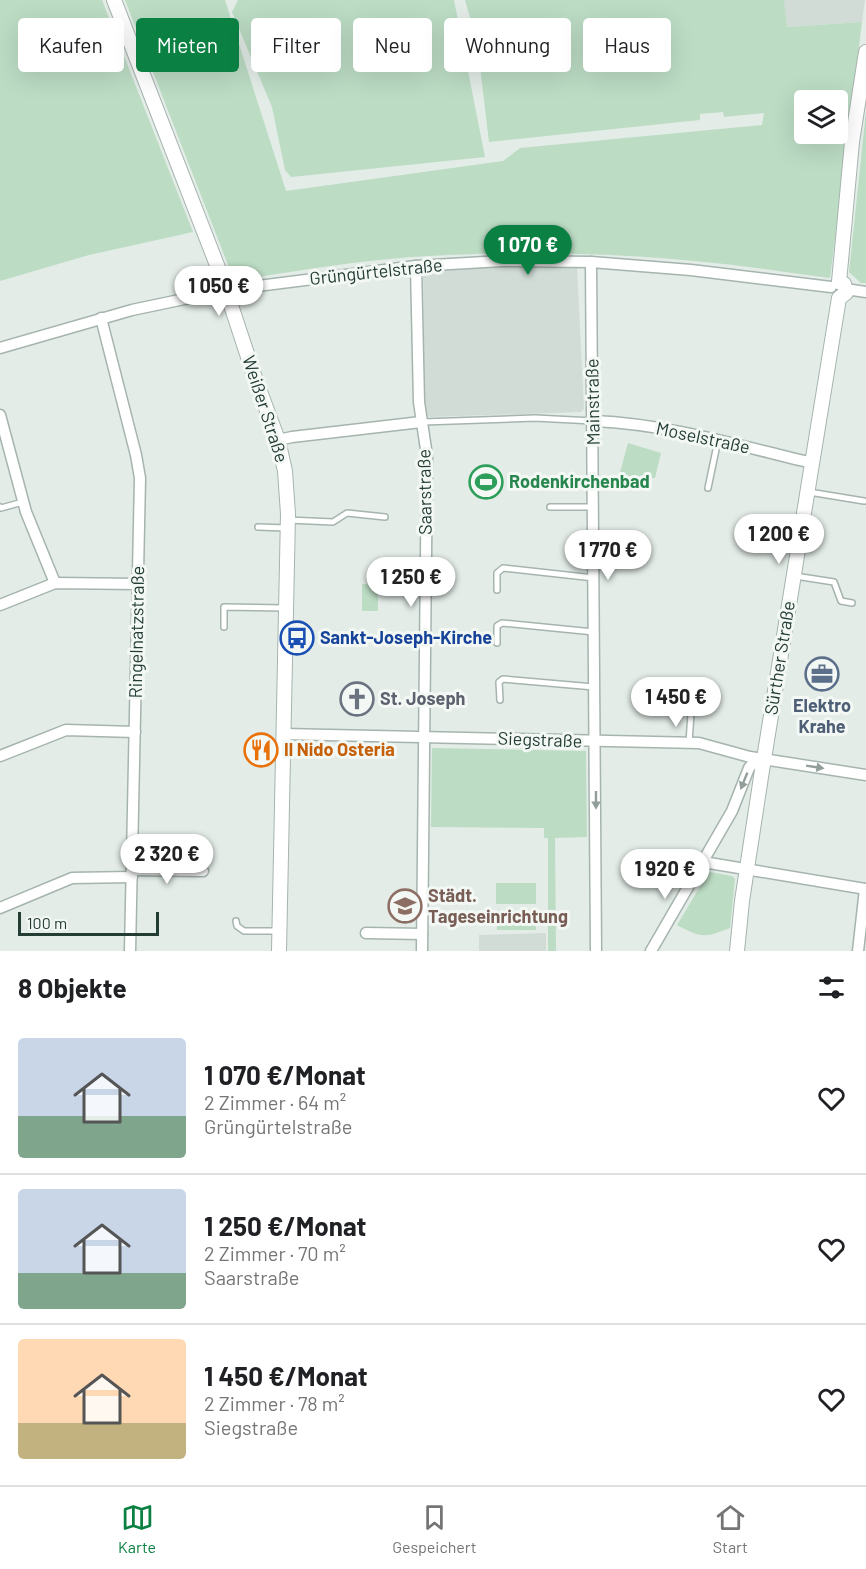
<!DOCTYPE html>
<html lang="de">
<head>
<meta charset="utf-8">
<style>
	:root { --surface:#fff; --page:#f6f6f6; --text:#202124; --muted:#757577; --line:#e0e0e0; --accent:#0b8043 }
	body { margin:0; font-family:Barlow,sans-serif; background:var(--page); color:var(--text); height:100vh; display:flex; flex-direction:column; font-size:22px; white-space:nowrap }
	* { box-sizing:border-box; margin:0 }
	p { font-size:20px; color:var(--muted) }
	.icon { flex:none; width:33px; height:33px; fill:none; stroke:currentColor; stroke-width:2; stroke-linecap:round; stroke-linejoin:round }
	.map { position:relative; height:951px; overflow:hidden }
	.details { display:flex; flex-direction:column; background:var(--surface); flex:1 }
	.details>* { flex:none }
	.hud { position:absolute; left:18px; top:18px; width:831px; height:54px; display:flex; gap:12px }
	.controls { position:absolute; left:794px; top:90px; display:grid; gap:12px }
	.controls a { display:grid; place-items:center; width:54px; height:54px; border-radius:6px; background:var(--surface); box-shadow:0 6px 24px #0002; font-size:30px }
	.scale { position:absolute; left:18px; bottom:15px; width:141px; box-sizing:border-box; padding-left:6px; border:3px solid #233c34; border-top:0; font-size:16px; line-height:21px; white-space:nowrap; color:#233c34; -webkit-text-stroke:4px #f3f8f5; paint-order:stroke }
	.price { position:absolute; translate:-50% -51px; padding:0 14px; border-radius:21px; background:#fff; color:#222; font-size:20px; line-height:39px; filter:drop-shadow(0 2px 3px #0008) }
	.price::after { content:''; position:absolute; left:50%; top:36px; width:18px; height:14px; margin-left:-9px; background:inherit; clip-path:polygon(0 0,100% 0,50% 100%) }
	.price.on { background:var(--accent); color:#fff }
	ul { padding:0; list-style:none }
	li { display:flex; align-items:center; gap:18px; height:150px; padding:0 18px }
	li+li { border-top:2px solid var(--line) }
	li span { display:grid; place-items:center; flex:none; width:168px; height:120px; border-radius:6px; color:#555 }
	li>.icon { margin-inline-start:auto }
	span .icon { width:72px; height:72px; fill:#fffc; stroke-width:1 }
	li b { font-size:26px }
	h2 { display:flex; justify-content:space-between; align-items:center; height:72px; padding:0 18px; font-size:26px }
	.pill { padding:0 21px; border-radius:6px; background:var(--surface); box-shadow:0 6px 24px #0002; font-size:21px; line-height:54px }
	.pill.on { background:var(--accent); color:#fff }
	.dock { display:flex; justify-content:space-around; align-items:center; height:84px; border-top:2px solid var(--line); background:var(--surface); font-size:16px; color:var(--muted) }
	.dock a { display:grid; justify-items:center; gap:3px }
	.dock .on { color:var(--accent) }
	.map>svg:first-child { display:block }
	.built { fill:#d1dcd6 }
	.green { fill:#bcdcc4; fill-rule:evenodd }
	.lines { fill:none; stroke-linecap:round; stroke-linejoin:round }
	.service-casing { stroke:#a6b4ae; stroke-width:8 }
	.minor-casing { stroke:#a6b4ae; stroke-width:13 }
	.tertiary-casing { stroke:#a6b4ae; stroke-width:16 }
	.service { stroke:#fff; stroke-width:5 }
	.minor { stroke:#fff; stroke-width:10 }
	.tertiary { stroke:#fff; stroke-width:14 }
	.oneway { fill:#919e9a }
	.labels { text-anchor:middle; stroke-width:6; stroke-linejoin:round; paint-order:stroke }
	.street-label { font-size:18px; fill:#233c34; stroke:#f3f8f5 }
	.leisure-label { font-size:18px; font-weight:bold; fill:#27864d; stroke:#f3f8f5; text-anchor:start }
	.transit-label { font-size:18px; font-weight:bold; fill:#164399; stroke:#f3f8f5; text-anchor:start }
	.worship-label { font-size:18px; font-weight:bold; fill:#5b616d; stroke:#f3f8f5; text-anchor:start }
	.service-label { font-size:18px; font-weight:bold; fill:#4e5e75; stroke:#f3f8f5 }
	.food-label { font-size:18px; font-weight:bold; fill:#c56008; stroke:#f3f8f5; text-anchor:start }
	.education-label { font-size:18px; font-weight:bold; fill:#785e54; stroke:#f3f8f5; text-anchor:start }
</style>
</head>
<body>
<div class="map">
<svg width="866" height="951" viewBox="0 0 866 951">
	<rect width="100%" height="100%" fill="#e3ece7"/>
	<g class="built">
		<polygon points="784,0 865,0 862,22 786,27"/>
		<polygon points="577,267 584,409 581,412 430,417 426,415 425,411 423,273 426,268"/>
		<polygon points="546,933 546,951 479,951 479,935"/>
	</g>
	<g class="green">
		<polygon points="0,0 102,0 193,232 89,255 0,281"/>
		<path d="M125,0h100l61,191 217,-30 17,-13 242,-23 2,-12 -40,4 -1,-5 -23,2v6l-211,22 -12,-100 -12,-42h319l3,27 75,-5 -32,256c-45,-6 -91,-13 -136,-17 -93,-9 -190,-10 -283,-4 -56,4 -112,14 -168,22l-13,-9zM804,100h33v34h-33z"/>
		<polygon points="238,0 454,0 485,157 291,177 285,170 272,107 232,12"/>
		<polygon points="866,112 866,283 861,283 849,272"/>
		<polygon points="628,443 661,453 655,478 639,477 630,488 618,480"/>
		<polygon points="362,584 378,585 378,611 362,611"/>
		<polygon points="432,748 586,751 587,837 555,838 556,951 548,951 548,838 544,838 544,828 431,827"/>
		<path d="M710,872l22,4 3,3 -5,49c-25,10 -29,10 -53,-3l30,-50z"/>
		<rect x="496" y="883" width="40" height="21"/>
		<polygon points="496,910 536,910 536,930 497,930"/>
	</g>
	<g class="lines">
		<defs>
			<g id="service">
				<polyline points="423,422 535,418 593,421"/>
				<polyline points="708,488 718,440"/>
				<polyline points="809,492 864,501"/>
				<polyline points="0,507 1,508 23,502"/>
				<polyline points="550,507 593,507"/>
				<polyline points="288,520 333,522 347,513 385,517"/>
				<polyline points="258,527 286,528"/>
				<polyline points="795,576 834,582 841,601 852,603"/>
				<polyline points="497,590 497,573 503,568 594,578"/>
				<polyline points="224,627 224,607 284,608"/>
				<polyline points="497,643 497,626 502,623 594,632"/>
				<polyline points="500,700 499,682 503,679 594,687"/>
				<polyline points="689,743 691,713"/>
				<polyline points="236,921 237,926 244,931 278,931"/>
			</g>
			<g id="minor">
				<polyline points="591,262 596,951"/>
				<polyline points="416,266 419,402 427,456 422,951"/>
				<polyline points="846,289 866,292"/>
				<polyline points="101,318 136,455 140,478 130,951"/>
				<polyline points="0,348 132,310 227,290 416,266 502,261 591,262 691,270 831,287"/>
				<polyline points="0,415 26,512 55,583"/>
				<path d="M594,421c74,3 146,25 218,42"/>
				<polyline points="278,440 292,437 421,422"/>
				<polyline points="0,605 55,583 137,584"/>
				<polyline points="283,734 699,743 750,757 866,775"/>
				<polyline points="0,756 66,730 135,732"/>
				<polyline points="703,862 866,889"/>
				<polyline points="132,870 203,871"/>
				<polyline points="0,908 72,878 132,877"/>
				<polyline points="366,933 422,934"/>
				<polyline points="651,951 732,811 749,768 754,762 763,759"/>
				<polyline points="858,951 865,889"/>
			</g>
			<g id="tertiary">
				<polyline points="114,0 222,278 255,378 278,440 285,471 288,514 279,951"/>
				<polyline points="839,282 852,142 866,52"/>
				<polyline points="737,951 742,901 761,777 839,298 846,293 844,284 839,282"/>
			</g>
		</defs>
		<use href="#service" class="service-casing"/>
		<use href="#minor" class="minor-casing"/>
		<use href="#tertiary" class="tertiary-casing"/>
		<use href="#service" class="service"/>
		<use href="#minor" class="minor"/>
		<use href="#tertiary" class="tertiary"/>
	</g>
	<defs><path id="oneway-solid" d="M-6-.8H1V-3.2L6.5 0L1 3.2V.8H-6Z" transform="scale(1.5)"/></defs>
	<g class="oneway">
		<use href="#oneway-solid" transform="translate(815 767) rotate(9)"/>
		<use href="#oneway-solid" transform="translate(744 781) rotate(112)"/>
		<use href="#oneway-solid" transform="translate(596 800) rotate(90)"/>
	</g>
	<defs>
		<symbol id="stadium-ring" viewBox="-11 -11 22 22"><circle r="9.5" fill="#f3f8f5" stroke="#2e9e5b" stroke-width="1.5"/><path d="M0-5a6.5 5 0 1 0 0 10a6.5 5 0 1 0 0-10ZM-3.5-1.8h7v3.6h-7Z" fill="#2e9e5b"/></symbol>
		<symbol id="bus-ring" viewBox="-11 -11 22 22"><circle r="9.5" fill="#f3f8f5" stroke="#1a4fb4" stroke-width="1.5"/><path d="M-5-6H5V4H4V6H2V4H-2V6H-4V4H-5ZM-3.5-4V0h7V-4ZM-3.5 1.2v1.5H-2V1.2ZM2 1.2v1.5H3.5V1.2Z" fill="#1a4fb4"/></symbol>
		<symbol id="office-ring" viewBox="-11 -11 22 22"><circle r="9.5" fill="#f3f8f5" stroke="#5c6f8a" stroke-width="1.5"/><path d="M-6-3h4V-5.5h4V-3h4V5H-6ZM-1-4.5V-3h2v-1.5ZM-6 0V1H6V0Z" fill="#5c6f8a"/></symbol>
		<symbol id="church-ring" viewBox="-11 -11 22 22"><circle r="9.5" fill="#f3f8f5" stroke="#6b7280" stroke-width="1.5"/><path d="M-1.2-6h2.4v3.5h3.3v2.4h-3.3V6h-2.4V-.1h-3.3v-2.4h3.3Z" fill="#6b7280"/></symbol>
		<symbol id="restaurant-ring" viewBox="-11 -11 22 22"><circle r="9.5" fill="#f3f8f5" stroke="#e8710a" stroke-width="1.5"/><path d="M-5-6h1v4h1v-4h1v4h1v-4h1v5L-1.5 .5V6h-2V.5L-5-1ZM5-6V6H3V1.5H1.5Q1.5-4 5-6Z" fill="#e8710a"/></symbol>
		<symbol id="school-ring" viewBox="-11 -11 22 22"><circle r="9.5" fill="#f3f8f5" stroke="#8d6e63" stroke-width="1.5"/><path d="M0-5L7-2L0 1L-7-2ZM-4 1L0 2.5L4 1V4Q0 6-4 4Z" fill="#8d6e63"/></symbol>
	</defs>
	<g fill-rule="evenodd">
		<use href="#stadium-ring" x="467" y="463" width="38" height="38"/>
		<use href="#bus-ring" x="278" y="619" width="38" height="38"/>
		<use href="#office-ring" x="803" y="655" width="38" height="38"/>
		<use href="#church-ring" x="338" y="680" width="38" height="38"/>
		<use href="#restaurant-ring" x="242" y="731" width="38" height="38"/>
		<use href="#school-ring" x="386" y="887" width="38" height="38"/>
	</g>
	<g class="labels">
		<g class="street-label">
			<text transform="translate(376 272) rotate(-6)" y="6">Grüngürtelstraße</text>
			<text transform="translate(593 402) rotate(-91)" y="6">Mainstraße</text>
			<text transform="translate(265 409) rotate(72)" y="6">Weißer Straße</text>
			<text transform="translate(703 438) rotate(12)" y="6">Moselstraße</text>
			<text transform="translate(425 492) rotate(-91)" y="6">Saarstraße</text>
			<text transform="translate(137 632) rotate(-89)" y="6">Ringelnatzstraße</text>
			<text transform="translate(780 658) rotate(-81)" y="6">Sürther Straße</text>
			<text transform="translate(540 740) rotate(2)" y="6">Siegstraße</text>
		</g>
		<g class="leisure-label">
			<text x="509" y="488">Rodenkirchenbad</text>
		</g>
		<g class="transit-label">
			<text x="320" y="644">Sankt-Joseph-Kirche</text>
		</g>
		<g class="worship-label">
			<text x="380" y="705">St. Joseph</text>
		</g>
		<g class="service-label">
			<text x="822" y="712">Elektro<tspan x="822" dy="21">Krahe</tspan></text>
		</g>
		<g class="food-label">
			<text x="284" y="756">Il Nido Osteria</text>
		</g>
		<g class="education-label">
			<text x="428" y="902">Städt.<tspan x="428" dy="21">Tageseinrichtung</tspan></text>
		</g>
	</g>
</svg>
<div class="controls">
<a><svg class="icon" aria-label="layers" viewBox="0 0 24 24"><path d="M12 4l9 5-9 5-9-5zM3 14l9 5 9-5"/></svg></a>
</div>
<div class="scale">100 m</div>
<b class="price on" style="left:528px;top:276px">1 070 €</b>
<b class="price" style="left:219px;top:317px">1 050 €</b>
<b class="price" style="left:779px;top:565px">1 200 €</b>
<b class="price" style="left:608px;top:581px">1 770 €</b>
<b class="price" style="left:411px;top:608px">1 250 €</b>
<b class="price" style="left:676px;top:728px">1 450 €</b>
<b class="price" style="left:167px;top:885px">2 320 €</b>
<b class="price" style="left:665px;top:900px">1 920 €</b>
<div class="hud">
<a class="pill">Kaufen</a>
<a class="pill on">Mieten</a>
<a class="pill">Filter</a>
<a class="pill">Neu</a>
<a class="pill">Wohnung</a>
<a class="pill">Haus</a>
</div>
</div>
<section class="details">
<h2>8 Objekte<svg class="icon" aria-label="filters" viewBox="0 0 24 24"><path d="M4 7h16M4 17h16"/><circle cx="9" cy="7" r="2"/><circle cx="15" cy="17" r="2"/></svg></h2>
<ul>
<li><span style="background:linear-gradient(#c9d6e8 65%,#7fa58c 0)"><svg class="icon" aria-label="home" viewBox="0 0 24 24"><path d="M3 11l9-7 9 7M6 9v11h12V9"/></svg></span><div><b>1 070 €/Monat</b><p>2 Zimmer · 64 m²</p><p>Grüngürtelstraße</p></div><svg class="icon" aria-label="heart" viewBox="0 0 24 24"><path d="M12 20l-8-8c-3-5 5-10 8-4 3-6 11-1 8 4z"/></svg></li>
<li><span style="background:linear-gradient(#c9d6e8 70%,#7fa58c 0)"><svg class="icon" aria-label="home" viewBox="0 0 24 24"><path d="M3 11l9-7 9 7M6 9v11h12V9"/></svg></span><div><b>1 250 €/Monat</b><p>2 Zimmer · 70 m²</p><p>Saarstraße</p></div><svg class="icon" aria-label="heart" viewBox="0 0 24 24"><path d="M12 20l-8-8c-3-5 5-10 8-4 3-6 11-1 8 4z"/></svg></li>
<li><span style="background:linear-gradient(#ffd9b3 70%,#c2b280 0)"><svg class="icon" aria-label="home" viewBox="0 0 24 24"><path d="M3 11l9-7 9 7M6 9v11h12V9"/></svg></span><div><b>1 450 €/Monat</b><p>2 Zimmer · 78 m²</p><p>Siegstraße</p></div><svg class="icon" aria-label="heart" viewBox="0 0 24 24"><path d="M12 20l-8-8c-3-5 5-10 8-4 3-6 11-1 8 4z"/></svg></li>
</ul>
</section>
<nav class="dock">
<a class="on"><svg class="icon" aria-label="map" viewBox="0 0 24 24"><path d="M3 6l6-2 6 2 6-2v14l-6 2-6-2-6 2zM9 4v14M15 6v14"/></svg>Karte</a>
<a><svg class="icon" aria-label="saved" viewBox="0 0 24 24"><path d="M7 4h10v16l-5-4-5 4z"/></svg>Gespeichert</a>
<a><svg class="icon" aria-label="home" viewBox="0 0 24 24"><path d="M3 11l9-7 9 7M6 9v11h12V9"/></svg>Start</a>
</nav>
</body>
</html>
